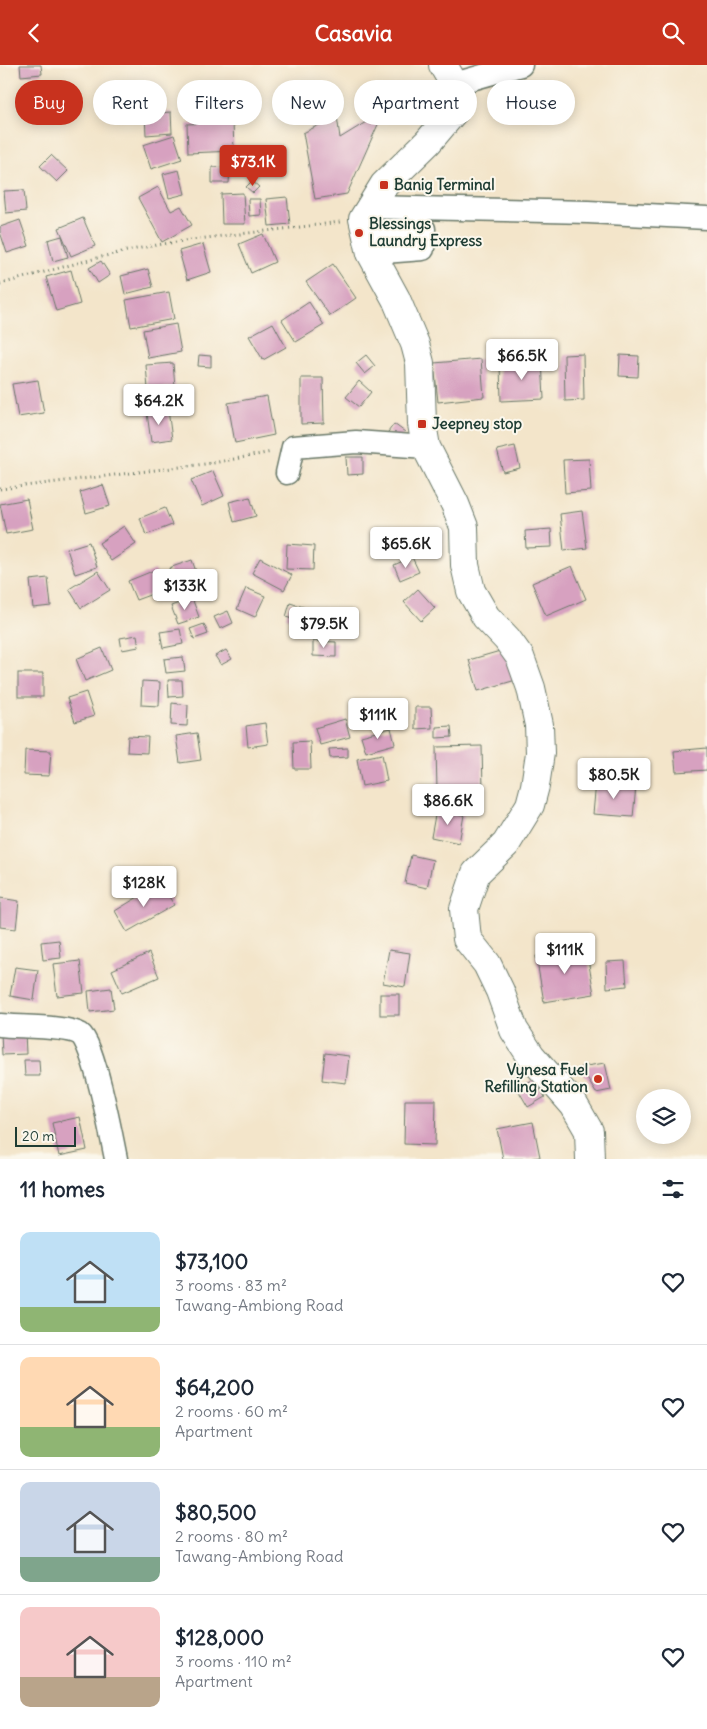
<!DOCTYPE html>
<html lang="en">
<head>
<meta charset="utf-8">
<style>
	:root { --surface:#fff; --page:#f6f6f7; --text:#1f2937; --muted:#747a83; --line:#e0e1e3; --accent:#c8321e }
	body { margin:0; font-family:Delius,sans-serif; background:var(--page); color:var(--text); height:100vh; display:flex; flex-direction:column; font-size:19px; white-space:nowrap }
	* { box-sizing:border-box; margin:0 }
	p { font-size:16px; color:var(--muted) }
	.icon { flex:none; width:28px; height:28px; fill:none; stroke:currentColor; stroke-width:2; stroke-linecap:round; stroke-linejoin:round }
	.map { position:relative; height:1094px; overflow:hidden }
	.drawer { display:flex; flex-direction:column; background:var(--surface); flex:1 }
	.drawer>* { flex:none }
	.banner { position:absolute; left:15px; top:15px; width:678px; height:45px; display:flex; gap:10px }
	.buttons { position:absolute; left:636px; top:1024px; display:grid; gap:10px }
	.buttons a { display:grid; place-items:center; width:55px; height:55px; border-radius:50%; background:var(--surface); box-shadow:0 2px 12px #0003; font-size:25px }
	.scale { position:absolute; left:15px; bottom:12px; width:61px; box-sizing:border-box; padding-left:5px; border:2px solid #1f3d34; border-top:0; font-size:14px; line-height:18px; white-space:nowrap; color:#1f3d34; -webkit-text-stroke:4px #fbf7ec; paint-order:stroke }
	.price { position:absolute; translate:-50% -42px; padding:0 11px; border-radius:5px; background:#fff; color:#222; font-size:16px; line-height:32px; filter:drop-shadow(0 1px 2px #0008) }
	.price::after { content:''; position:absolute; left:50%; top:30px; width:15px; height:11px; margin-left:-8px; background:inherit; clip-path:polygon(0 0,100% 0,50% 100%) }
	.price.on { background:var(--accent); color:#fff }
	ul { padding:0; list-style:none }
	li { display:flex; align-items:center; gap:15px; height:125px; padding:0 20px }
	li+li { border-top:1px solid var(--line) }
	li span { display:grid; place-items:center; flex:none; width:140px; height:100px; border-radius:10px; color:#555 }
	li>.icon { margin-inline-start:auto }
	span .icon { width:60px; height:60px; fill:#fffc; stroke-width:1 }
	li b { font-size:21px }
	h2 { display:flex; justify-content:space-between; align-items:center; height:60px; padding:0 20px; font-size:21px }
	.chip { padding:0 18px; border-radius:22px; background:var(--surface); box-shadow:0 2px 12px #0003; font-size:18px; line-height:45px }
	.chip.on { background:var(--accent); color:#fff }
	header { display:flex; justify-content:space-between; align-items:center; height:65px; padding:0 20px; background:var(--accent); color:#fff; font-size:22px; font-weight:700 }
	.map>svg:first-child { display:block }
	.building { fill:#d7a1c0 }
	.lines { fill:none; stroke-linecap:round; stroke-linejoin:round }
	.minor-casing { stroke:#697868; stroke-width:25 }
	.major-casing { stroke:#697868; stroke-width:30 }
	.path { stroke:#697868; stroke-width:3; stroke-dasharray:1 4; stroke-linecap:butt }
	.minor { stroke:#fff; stroke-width:22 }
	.major { stroke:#fff; stroke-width:28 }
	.poi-dot { fill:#c8321e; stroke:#fbf7ec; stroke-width:2 }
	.labels { text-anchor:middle; stroke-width:4; stroke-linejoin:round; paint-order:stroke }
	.poi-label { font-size:15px; font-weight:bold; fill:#1f3d34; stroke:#fbf7ec; text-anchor:start }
</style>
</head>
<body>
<header><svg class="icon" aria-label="back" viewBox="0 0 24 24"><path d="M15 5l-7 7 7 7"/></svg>Casavia<svg class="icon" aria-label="search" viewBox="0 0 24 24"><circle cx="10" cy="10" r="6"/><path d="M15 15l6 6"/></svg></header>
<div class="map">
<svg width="707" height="1094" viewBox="0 0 707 1094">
	<rect width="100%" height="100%" fill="#fbf7ec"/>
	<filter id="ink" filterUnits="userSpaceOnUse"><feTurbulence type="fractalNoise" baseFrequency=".02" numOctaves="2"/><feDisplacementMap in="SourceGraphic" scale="10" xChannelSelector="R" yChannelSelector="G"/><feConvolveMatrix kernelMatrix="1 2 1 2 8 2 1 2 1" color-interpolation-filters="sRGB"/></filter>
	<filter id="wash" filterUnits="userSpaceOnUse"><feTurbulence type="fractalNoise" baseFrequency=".0096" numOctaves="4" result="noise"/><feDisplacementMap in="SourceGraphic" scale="20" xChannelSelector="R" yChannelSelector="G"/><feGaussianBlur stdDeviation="1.12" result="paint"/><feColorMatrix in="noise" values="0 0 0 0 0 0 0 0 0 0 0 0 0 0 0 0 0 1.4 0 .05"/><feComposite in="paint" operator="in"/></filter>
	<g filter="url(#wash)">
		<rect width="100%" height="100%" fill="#f3e5ca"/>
		<g id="blocks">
			<g class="building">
				<polygon points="20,0 41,0 42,9 21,11"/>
				<polygon points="384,46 347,129 315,134 303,68 337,51 340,73"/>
				<polygon points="171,47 172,68 146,70 145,49"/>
				<polygon points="233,57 234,86 188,88 187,59"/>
				<polygon points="174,70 182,94 151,104 143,80"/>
				<polygon points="51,90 68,106 57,117 40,101"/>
				<polygon points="212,102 230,103 229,118 212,118"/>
				<polygon points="179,105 185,129 169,133 163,109"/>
				<polygon points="252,116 259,122 253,128 246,122"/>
				<polygon points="158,122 171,146 181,141 192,160 162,177 138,133"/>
				<polygon points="24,125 26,146 6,148 4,126"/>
				<polygon points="243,128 245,159 222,159 221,129"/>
				<polygon points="287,132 290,159 269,161 266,134"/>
				<polygon points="248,134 260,134 261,150 249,151"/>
				<polygon points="83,153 95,181 71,191 59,163"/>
				<polygon points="20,155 29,181 7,188 0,167 0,162"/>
				<polygon points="263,169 275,197 251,208 239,179"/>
				<polygon points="62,171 68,192 53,196 48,175"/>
				<polygon points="203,179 211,207 187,215 179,186"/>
				<polygon points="101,196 110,210 98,218 89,203"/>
				<polygon points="333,199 356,233 330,251 306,217"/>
				<polygon points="148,204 153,222 125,229 121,211"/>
				<polygon points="71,205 80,239 56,246 46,212"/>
				<polygon points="169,227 174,254 131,262 126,235"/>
				<polygon points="309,237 324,260 296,277 282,255"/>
				<polygon points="273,258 286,282 263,295 249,271"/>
				<polygon points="176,259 181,287 148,293 143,265"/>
				<polygon points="583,289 584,335 565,336 564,290"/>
				<polygon points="199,290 211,291 211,302 198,301"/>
				<polygon points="366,290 375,301 365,309 356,298"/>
				<polygon points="620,290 639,291 638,312 619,311"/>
				<polygon points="481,294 484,332 438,337 434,298"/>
				<polygon points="542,295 544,334 501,336 500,297"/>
				<polygon points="173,298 175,322 148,324 146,300"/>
				<polygon points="301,313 323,313 324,358 301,359"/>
				<polygon points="38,315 44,348 18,352 12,319"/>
				<polygon points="359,316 371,327 359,342 346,332"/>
				<polygon points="267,331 274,370 235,378 228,338"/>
				<polygon points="168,345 172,374 151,377 147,348"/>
				<polygon points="394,359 405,367 398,375 388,367"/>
				<polygon points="515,381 520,403 503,407 497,385"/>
				<polygon points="346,392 363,392 363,409 347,410"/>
				<polygon points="589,394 591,426 565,428 563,395"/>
				<polygon points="213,406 224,431 202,441 191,415"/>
				<polygon points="103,420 110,441 86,448 80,427"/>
				<polygon points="250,432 256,451 234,457 229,437"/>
				<polygon points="27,434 33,464 6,469 0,439"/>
				<polygon points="165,443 172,460 146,470 140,453"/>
				<polygon points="582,446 587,483 564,486 560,449"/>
				<polygon points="124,461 136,479 111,496 99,478"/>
				<polygon points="551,464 552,482 526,483 525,466"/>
				<polygon points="89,477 97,502 75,509 67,484"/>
				<polygon points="287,479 314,481 313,505 286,504"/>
				<polygon points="412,492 419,507 400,515 394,500"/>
				<polygon points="260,493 292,510 284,525 252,508"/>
				<polygon points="192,495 201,521 177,529 169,503"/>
				<polygon points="572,501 586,534 546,551 532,518"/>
				<polygon points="155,505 163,525 136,535 128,516"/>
				<polygon points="98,506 110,525 81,543 69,524"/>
				<polygon points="48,513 51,541 33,543 30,515"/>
				<polygon points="246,523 265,531 255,552 237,544"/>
				<polygon points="418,524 435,543 421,556 404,537"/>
				<polygon points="192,533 199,552 178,559 171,541"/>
				<polygon points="290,538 316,546 311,560 286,552"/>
				<polygon points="228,546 233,558 220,564 214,552"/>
				<polygon points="204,559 208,569 194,574 190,564"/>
				<polygon points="180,564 183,579 163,583 160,567"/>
				<polygon points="137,570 139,582 122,585 120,573"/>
				<polygon points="313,576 336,577 336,592 313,591"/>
				<polygon points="102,583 111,605 85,616 76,594"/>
				<polygon points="507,584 516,615 478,626 469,595"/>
				<polygon points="226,585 232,594 221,600 215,591"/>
				<polygon points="183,592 185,606 166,608 164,594"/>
				<rect x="18" y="608" width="25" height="24"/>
				<polygon points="168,615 182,615 183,631 169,632"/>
				<polygon points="142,616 160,617 159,641 141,640"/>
				<polygon points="86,627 94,651 75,657 67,633"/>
				<polygon points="172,638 188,640 187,661 171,660"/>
				<polygon points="415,642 431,642 432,663 415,664"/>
				<polygon points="345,654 350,672 320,680 315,663"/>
				<polygon points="265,658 268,679 248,682 246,661"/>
				<polygon points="451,661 452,672 436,673 436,662"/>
				<polygon points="391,663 395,679 366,687 361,671"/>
				<polygon points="197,668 201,695 180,698 176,671"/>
				<polygon points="128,671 148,672 147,688 127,687"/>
				<polygon points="310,676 311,704 294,704 293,677"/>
				<polygon points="482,681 483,724 437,725 436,682"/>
				<polygon points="348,683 348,692 330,693 329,684"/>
				<polygon points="707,683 707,705 676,707 674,686"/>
				<polygon points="25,685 51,686 49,711 24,710"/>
				<polygon points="382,689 387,716 362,721 357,694"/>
				<polygon points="596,717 636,721 633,752 593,749"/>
				<polygon points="436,745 464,750 459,778 431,772"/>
				<polygon points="411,790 433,795 427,823 405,818"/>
				<polygon points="161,818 174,840 127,867 115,846"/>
				<polygon points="0,833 19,836 16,864 0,862"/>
				<polygon points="59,875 61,893 43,895 41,877"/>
				<polygon points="586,882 594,929 544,937 536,891"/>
				<polygon points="389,885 410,888 405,922 383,918"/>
				<polygon points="149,888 159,912 122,928 112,905"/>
				<polygon points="80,896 84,928 57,931 53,899"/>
				<polygon points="625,896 627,921 607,923 606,897"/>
				<polygon points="15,902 38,905 34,935 10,931"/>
				<polygon points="111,923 114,944 90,947 88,926"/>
				<rect x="380" y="929" width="19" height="21"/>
				<polygon points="25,966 26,989 2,990 1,967"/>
				<polygon points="325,988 349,991 346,1018 322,1015"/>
				<polygon points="24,995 39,995 40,1011 25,1011"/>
				<polygon points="605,998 611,1025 596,1028 580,1002"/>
				<polygon points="534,1014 545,1032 528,1042 517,1023"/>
				<polygon points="405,1035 436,1035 435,1080 404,1079"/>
				<polygon points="80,1052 87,1085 59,1091 52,1058"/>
				<polygon points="533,1057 540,1092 528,1094 503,1094 497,1064"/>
			</g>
		</g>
	</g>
	<g filter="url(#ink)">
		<use href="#blocks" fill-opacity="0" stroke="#697868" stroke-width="1"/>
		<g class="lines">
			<defs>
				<g id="minor">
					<polyline points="454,19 521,0"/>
					<polyline points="369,142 588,147 707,153"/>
					<polyline points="366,166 424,164 423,184 371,188"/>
					<polyline points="287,408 293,382 356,377 426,382"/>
					<path d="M0,960c17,2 68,1 80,9 14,9 32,105 36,125"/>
				</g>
				<polyline id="major" points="443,0 454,19 455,45 428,77 384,120 363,154 371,188 396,234 415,279 420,298 422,359 426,382 455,439 464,462 465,500 471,526 486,552 507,574 520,592 531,623 539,660 540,688 535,721 530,740 506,779 476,808 464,844 467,874 487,899 500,926 514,965 531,991 574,1040 589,1066 590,1094"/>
			</defs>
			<use href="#minor" class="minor-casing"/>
			<use href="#major" class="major-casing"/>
			<g class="path">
				<path d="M0,219c54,-14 108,-31 163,-40 59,-9 118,-14 177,-22"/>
				<polyline points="0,424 213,398 272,387"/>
			</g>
			<use href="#minor" class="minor"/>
			<use href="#major" class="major"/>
		</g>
	</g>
	<g class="poi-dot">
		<rect x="379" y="115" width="10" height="10" rx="2.5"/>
		<circle cx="359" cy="168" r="5"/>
		<rect x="417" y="354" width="10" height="10" rx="2.5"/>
		<circle cx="598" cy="1014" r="5"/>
	</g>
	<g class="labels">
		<g class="poi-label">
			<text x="394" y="125">Banig Terminal</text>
			<text x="369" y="164">Blessings<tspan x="369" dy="17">Laundry Express</tspan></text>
			<text x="432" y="364">Jeepney stop</text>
			<text x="588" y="1010" text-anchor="end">Vynesa Fuel<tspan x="588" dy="17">Refilling Station</tspan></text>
		</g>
	</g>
</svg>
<div class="buttons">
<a><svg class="icon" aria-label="layers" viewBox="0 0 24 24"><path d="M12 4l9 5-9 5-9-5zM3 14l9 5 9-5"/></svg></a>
</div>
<div class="scale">20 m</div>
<b class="price on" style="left:253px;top:122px">$73.1K</b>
<b class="price" style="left:522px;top:316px">$66.5K</b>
<b class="price" style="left:159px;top:361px">$64.2K</b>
<b class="price" style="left:406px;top:504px">$65.6K</b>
<b class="price" style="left:185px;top:546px">$133K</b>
<b class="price" style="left:324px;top:584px">$79.5K</b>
<b class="price" style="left:378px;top:675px">$111K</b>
<b class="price" style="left:614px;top:735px">$80.5K</b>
<b class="price" style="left:448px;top:761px">$86.6K</b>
<b class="price" style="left:144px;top:843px">$128K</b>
<b class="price" style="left:565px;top:910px">$111K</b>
<div class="banner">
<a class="chip on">Buy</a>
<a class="chip">Rent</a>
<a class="chip">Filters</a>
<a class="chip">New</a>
<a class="chip">Apartment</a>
<a class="chip">House</a>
</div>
</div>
<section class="drawer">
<h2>11 homes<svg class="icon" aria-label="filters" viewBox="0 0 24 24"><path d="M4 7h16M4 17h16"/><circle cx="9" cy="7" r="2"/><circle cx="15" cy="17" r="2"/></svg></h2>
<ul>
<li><span style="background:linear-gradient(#bfe0f5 75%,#8fb573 0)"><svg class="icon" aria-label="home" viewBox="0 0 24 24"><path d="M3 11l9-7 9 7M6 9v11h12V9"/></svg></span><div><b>$73,100</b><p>3 rooms · 83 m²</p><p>Tawang-Ambiong Road</p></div><svg class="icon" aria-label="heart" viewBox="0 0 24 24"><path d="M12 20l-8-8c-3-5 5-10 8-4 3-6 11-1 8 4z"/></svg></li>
<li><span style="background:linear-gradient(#ffd9b3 70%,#8fb573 0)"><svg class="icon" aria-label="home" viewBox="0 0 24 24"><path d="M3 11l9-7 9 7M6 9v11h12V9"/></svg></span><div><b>$64,200</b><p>2 rooms · 60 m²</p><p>Apartment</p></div><svg class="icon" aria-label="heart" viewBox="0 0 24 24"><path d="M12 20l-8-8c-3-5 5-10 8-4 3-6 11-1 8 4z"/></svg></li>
<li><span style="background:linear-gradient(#c9d6e8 75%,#7fa58c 0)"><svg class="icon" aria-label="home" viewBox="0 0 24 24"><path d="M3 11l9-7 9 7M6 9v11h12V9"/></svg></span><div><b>$80,500</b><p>2 rooms · 80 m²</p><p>Tawang-Ambiong Road</p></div><svg class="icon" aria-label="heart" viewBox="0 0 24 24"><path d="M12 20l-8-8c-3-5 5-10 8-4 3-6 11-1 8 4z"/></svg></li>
<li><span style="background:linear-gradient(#f6c9c9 70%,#b9a48a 0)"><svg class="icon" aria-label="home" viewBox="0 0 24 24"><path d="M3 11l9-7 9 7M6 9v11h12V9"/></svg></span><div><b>$128,000</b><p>3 rooms · 110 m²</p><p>Apartment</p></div><svg class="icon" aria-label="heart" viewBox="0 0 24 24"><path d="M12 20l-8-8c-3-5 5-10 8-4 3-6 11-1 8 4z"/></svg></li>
</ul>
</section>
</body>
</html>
